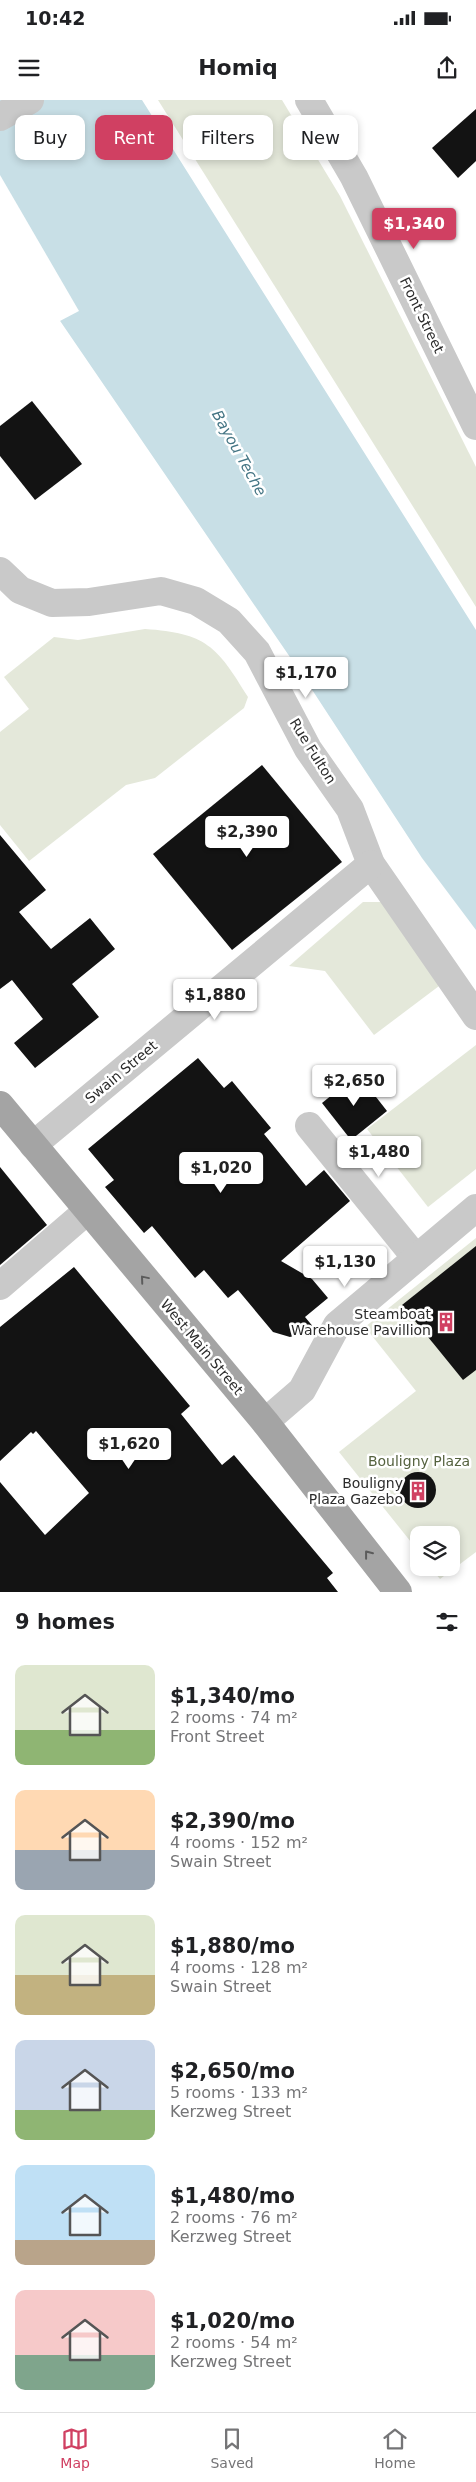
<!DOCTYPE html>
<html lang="en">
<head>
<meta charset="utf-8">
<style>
	:root { --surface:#fff; --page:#f6f6f6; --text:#202124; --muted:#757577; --line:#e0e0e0; --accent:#d04062 }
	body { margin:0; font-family:"DejaVu Sans",sans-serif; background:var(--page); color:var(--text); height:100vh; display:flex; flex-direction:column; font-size:19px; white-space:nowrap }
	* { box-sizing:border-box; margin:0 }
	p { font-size:16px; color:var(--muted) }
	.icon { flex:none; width:28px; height:28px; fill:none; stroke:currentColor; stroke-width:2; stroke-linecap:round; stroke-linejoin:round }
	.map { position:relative; height:1492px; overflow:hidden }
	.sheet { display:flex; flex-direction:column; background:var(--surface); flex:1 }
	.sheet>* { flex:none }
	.banner { position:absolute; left:15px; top:15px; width:446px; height:45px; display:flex; gap:10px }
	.buttons { position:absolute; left:410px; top:1426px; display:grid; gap:10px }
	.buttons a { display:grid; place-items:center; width:50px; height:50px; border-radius:10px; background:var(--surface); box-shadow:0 2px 8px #0003; font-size:25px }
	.price { position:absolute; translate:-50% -42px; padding:0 11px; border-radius:5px; background:#fff; color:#222; font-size:16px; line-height:32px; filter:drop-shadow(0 1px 2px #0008) }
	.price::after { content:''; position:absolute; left:50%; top:30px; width:15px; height:11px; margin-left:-8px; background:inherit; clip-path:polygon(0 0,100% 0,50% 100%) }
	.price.selected { background:var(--accent); color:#fff }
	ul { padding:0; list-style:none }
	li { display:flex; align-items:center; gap:15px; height:125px; padding:0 15px }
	li span { display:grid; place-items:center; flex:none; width:140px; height:100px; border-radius:10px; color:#555 }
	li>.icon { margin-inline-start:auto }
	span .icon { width:60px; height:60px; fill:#fffc; stroke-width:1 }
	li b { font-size:21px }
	h2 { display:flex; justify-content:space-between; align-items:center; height:60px; padding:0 15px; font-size:21px }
	.pill { padding:0 18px; border-radius:10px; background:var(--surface); box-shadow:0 2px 8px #0003; font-size:18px; line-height:45px }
	.pill.selected { background:var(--accent); color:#fff }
	.status { display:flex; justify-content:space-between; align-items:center; height:35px; padding:0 25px; background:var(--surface); direction:ltr }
	.status svg { height:14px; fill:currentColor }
	header { display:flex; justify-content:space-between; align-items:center; height:65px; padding:0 15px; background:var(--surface); font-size:22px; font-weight:600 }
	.dock { display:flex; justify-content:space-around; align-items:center; height:70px; border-top:1px solid var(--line); background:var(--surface); font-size:14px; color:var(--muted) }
	.dock a { display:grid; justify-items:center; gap:2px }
	.dock .selected { color:var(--accent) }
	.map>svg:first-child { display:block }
	.green { fill:#e4e8da }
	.water { fill:#c8dfe6 }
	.pier { fill:#fff }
	.building { fill:#131313 }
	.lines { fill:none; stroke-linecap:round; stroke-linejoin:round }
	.minor { stroke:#c9c9c9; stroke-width:28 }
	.major { stroke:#a4a4a4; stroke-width:28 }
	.oneway { stroke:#5c5c5c }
	.labels { text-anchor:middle; stroke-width:5; stroke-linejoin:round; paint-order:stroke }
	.street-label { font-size:14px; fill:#2c2c2c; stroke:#fff }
	.poi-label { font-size:14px; fill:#2c2c2c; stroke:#fff; text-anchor:end }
	.park-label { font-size:14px; fill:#55623f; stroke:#fff }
	.water-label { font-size:15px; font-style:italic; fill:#447584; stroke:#fff }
</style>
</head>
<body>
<div class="status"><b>10:42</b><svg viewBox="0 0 49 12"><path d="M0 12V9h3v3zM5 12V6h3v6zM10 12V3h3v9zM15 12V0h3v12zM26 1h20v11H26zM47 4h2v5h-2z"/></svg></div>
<header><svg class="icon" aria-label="menu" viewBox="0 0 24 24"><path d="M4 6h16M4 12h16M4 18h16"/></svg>Homiq<svg class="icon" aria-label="share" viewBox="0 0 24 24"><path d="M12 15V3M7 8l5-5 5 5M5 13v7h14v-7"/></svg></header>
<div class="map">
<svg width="476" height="1492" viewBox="0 0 476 1492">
	<rect width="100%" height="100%" fill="#fff"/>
	<g class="green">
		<polygon points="158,0 282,0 340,96 476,367 476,507"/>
		<path d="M145,529c61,4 72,17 103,68l-4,11 -89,70 -29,7 -97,76 -29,-36v-93l29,-23 -25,-32 50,-40 24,3z"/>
		<polygon points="363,802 381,802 443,883 374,935 325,871 289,866"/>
		<polygon points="476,945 476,1069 428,1107 367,1029"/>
		<polygon points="476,1138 476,1452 440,1479 431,1468 451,1468 451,1435 419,1435 419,1452 339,1352 416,1291 365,1227"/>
	</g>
	<polygon class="water" points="0,0 142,0 476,530 476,830 422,758 307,582 28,174 0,114"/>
	<polygon class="pier" points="0,75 79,211 58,222 20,164 0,120"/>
	<g class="building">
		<polygon points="476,9 476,61 458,78 432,48"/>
		<polygon points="32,301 82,364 35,400 0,356 0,326"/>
		<polygon points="262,665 342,762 232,850 153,754"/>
		<polygon points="0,735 46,790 19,812 51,849 90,818 115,849 72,884 99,917 35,968 14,943 43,919 12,880 0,889"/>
		<polygon points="198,958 224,988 232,981 271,1028 264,1034 306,1086 324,1070 350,1101 281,1161 312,1179 328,1198 305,1217 315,1229 290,1237 273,1232 238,1190 228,1198 204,1170 195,1178 152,1126 144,1133 105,1087 114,1080 88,1049"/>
		<polygon points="358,974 387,1011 351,1040 322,1003"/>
		<polygon points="0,1067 47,1125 0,1165"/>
		<polygon points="476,1146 476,1270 463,1280 402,1205"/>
		<polygon points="74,1167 190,1306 181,1314 222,1365 234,1355 333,1473 327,1478 338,1492 0,1492 0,1382 45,1435 89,1393 36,1331 33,1334 31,1332 0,1361 0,1227"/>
		<circle cx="418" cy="1390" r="18"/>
	</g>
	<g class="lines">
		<g class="minor">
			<polyline points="309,0 354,77 476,326"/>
			<polyline points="0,17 30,0"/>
			<polyline points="0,471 20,490 52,503 89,502 161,491 196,501 229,521 257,552 308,649 350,709 371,764 476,916"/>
			<polyline points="309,1026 416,1158"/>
			<polyline points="33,1045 371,764"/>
			<polyline points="0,1186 87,1111"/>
			<polyline points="265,1322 302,1290 337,1225 476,1108"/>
		</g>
		<polyline class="major" points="0,1005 265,1322 398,1492"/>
	</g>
	<defs><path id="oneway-chevron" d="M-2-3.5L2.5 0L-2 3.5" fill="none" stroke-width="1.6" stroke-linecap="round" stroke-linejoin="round" transform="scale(1.25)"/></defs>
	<g class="oneway">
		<use href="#oneway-chevron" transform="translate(144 1179) rotate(-130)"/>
		<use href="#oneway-chevron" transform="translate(368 1454) rotate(-128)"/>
	</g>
	<defs>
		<symbol id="building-bare" viewBox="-9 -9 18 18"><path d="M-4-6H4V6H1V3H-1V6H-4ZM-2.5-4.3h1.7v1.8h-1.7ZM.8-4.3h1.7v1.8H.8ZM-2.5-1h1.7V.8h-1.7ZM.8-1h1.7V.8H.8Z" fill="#d04062" stroke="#fff" stroke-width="2.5" paint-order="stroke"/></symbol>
	</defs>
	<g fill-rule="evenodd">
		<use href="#building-bare" x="432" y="1208" width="28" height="28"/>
		<use href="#building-bare" x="404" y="1377" width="28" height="28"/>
	</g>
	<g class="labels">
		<g class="street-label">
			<text transform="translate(422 215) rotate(64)" y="5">Front Street</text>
			<text transform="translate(313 651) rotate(58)" y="5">Rue Fulton</text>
			<text transform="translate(121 972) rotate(-40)" y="5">Swain Street</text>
			<text transform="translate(202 1247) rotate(50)" y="5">West Main Street</text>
		</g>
		<g class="poi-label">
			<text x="431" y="1219">Steamboat<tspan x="431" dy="16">Warehouse Pavillion</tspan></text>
			<text x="403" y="1388">Bouligny<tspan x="403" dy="16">Plaza Gazebo</tspan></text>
		</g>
		<g class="park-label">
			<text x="419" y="1366">Bouligny Plaza</text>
		</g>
		<g class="water-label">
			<text transform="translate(239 353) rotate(61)" y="5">Bayou Teche</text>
		</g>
	</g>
</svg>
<div class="buttons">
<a><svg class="icon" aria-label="layers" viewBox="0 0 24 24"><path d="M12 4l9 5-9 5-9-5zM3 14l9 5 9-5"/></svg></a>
</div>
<b class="price selected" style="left:414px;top:150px">$1,340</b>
<b class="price" style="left:306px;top:599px">$1,170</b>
<b class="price" style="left:247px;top:758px">$2,390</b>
<b class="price" style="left:215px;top:921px">$1,880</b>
<b class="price" style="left:354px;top:1007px">$2,650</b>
<b class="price" style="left:379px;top:1078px">$1,480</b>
<b class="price" style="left:221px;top:1094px">$1,020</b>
<b class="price" style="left:345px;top:1188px">$1,130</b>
<b class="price" style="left:129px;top:1370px">$1,620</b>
<div class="banner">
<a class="pill">Buy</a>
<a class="pill selected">Rent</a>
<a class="pill">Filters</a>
<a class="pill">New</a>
</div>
</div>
<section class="sheet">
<h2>9 homes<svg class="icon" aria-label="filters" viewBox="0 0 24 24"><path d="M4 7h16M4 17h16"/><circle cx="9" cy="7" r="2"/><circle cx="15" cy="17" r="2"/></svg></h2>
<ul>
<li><span style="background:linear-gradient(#dfe7d0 65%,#8fb573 0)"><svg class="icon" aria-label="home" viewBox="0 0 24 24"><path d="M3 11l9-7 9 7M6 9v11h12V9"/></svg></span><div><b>$1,340/mo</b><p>2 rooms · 74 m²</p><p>Front Street</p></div></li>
<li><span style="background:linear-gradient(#ffd9b3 60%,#9aa5b1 0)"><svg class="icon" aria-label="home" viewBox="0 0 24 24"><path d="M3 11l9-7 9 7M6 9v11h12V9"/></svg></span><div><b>$2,390/mo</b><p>4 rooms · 152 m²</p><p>Swain Street</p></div></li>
<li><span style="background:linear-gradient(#dfe7d0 60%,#c2b280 0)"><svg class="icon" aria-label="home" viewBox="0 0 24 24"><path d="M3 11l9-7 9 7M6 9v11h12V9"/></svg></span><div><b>$1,880/mo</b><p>4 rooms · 128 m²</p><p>Swain Street</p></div></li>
<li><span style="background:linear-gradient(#c9d6e8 70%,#8fb573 0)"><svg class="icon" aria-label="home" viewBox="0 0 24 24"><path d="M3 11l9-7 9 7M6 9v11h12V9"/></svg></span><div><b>$2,650/mo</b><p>5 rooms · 133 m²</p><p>Kerzweg Street</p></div></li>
<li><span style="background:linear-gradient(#bfe0f5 75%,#b9a48a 0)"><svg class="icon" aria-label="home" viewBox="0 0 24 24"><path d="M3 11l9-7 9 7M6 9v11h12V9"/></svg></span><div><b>$1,480/mo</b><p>2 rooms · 76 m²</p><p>Kerzweg Street</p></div></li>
<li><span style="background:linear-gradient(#f6c9c9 65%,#7fa58c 0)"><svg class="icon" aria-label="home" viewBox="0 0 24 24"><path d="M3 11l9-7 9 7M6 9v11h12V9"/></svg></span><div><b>$1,020/mo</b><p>2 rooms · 54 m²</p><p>Kerzweg Street</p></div></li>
</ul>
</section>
<nav class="dock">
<a class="selected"><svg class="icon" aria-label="map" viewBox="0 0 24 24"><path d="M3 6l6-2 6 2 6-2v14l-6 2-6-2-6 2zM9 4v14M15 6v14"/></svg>Map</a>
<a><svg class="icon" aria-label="saved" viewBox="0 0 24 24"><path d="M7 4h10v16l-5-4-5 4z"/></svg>Saved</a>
<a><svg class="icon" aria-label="home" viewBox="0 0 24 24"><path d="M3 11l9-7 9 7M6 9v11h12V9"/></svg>Home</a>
</nav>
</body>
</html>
